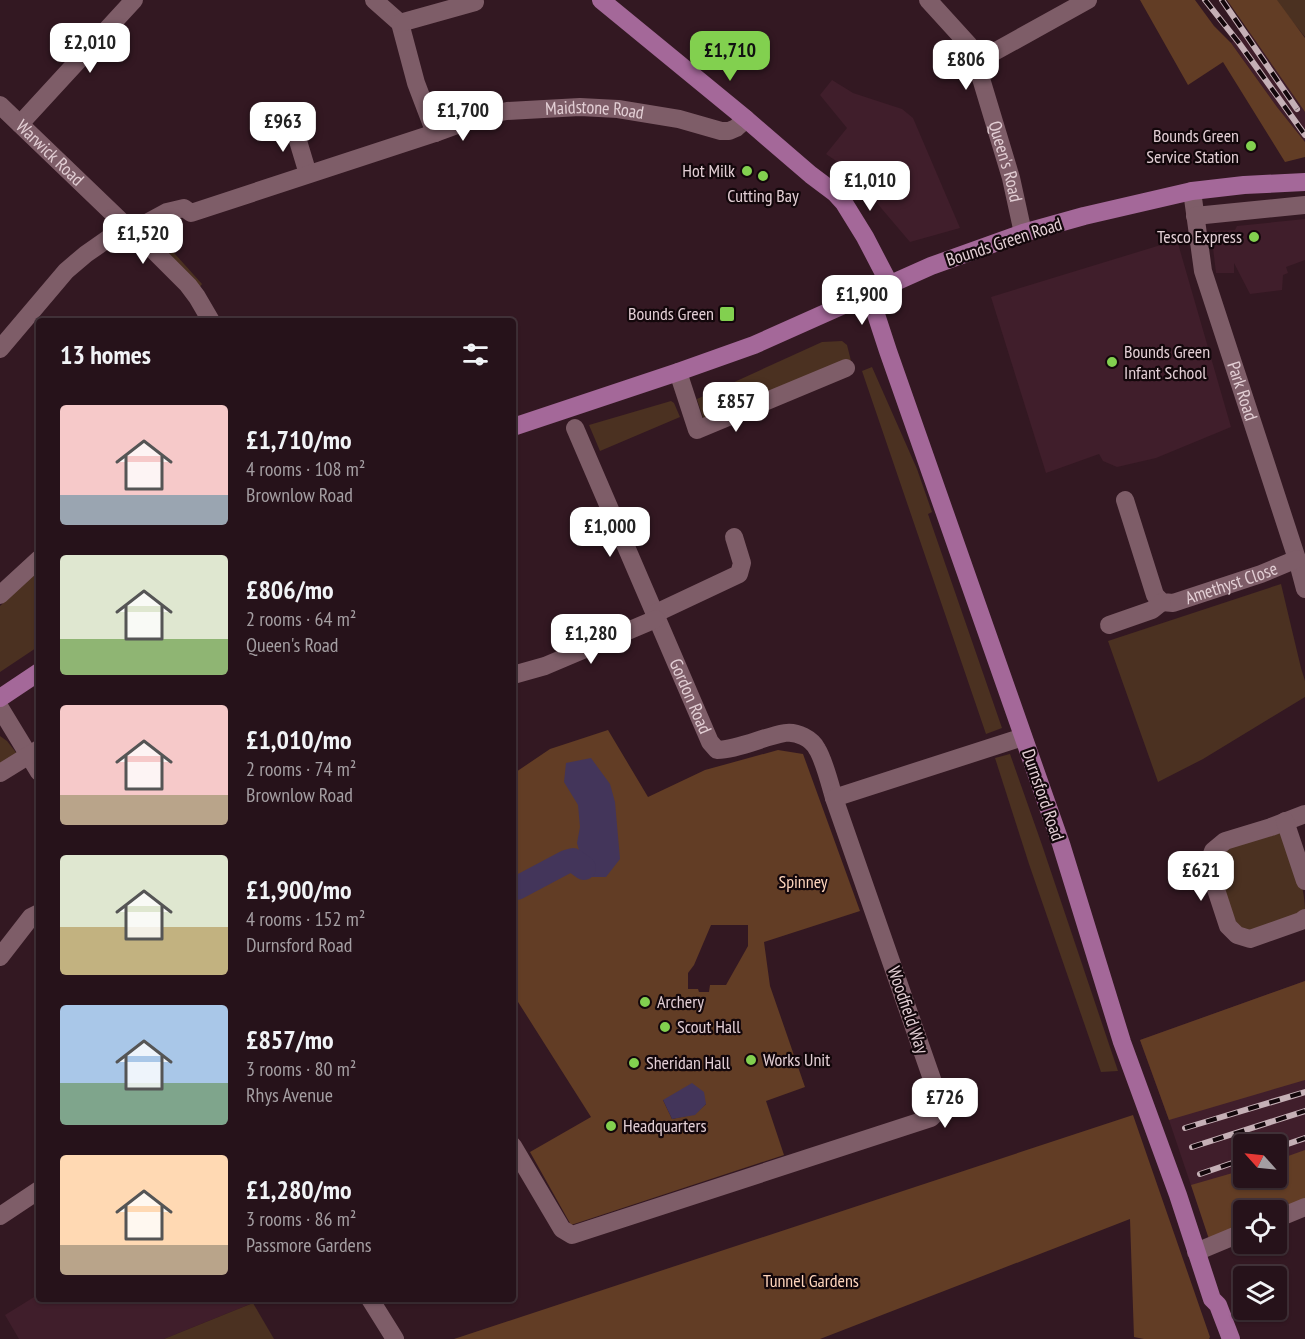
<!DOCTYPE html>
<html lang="en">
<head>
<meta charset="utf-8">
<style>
	:root { --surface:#26121a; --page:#322027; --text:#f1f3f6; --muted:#a49ea2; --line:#423239; --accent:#82d04f }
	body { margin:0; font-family:"PT Sans Narrow",sans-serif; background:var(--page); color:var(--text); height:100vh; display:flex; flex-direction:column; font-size:22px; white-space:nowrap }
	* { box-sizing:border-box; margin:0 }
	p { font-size:20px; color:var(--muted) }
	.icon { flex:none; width:33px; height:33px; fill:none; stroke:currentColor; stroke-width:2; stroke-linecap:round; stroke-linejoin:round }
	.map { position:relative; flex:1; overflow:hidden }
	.drawer { position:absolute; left:36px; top:318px; width:480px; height:984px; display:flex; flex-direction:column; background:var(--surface); border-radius:6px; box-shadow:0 2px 4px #0004,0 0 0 2px var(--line) }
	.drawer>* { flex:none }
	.needle { width:39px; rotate:297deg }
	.buttons { position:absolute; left:1233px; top:1134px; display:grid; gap:12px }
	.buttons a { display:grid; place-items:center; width:54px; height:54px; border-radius:6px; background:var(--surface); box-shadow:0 2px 4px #0004,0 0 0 2px var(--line); font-size:30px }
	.price { position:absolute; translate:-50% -51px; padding:0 14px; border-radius:12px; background:#fff; color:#222; font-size:20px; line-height:39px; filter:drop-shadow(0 2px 3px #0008) }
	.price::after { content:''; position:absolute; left:50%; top:36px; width:18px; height:14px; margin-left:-9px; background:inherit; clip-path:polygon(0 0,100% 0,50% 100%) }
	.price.on { background:var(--accent); color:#111 }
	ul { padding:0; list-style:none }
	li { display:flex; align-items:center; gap:18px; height:150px; padding:0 24px }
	li span { display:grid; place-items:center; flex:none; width:168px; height:120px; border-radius:6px; color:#555 }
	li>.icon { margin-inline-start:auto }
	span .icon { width:72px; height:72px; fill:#fffc; stroke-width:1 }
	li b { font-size:26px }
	h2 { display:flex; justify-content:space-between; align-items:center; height:72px; padding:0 24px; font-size:26px }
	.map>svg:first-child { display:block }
	.built { fill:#401e2b; fill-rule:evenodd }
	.green { fill:#4b3121 }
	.forest { fill:#623d25; fill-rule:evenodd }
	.water { fill:#43355a }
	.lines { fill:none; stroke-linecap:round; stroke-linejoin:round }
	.river { stroke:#43355a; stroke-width:24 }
	.minor { stroke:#7e5d68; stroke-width:18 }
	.major { stroke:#a46899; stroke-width:18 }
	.rail-casing { stroke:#c5b0b6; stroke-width:6 }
	.rail { stroke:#13070b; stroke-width:4; stroke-dasharray:11; stroke-linecap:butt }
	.poi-dot { fill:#82d04f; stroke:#13070b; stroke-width:2 }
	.labels { text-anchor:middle; stroke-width:4.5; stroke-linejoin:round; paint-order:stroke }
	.street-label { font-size:18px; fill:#e3cfd5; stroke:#13070b }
	.poi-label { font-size:18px; fill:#e3cfd5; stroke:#13070b; text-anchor:start }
	.park-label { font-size:18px; fill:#ffd6bd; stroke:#13070b }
</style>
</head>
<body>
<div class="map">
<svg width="1305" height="1339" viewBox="0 0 1305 1339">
	<rect width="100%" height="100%" fill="#331822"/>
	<g class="built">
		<polygon points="1248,30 1305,112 1305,142 1277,107 1231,43"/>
		<polygon points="832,80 853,93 902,109 913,118 960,228 910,242 848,169 826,154 847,128 820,95"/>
		<polygon points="1305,219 1305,260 1286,267 1288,273 1283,275 1282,290 1250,294 1234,263 1234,273 1216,273 1211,231 1235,230 1237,226"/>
		<polygon points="1177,240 1231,427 1156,458 1117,467 1103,461 1099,454 1046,473 991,297"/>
		<path d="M1305,981v218l-29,11h-32l-35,29 -40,-119 -29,-80zM1244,1144h32v34h-32z"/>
		<polygon points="39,1294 39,1299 260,1299 253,1303 164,1339 19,1339 5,1315"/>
	</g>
	<g class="green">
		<polygon points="1275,0 1305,0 1305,37"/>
		<polygon points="166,244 202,284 199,288 161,249"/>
		<polygon points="842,341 847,345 851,361 705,424 697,399 822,342"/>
		<polygon points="872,367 917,469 932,512 928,514 1002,728 986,734 862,371"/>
		<polygon points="671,401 674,403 680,417 600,451 589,425"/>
		<polygon points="39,569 39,646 0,672 0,606"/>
		<polygon points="1281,584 1301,668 1305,681 1305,697 1203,759 1158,782 1108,641"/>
		<polygon points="0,736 7,741 18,755 0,765"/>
		<polygon points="1010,754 1042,845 1118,1071 1101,1072 1029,864 995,758"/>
		<path d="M1282,826c9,27 23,56 23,85l-56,23 -9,-3 -28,-63 6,-15z"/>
		<polygon points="253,1303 274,1339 164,1339"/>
	</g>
	<g class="forest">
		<polygon points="1140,0 1195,0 1214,26 1231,43 1277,107 1305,142 1305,157 1285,162 1223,62 1188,85"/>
		<polygon points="1227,0 1277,0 1305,38 1305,112"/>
		<path d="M608,730l40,67 57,-27 73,-20 25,4 57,157 -96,31 6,44 35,101 -39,14 18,54 -213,70 -41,-73 61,-35 -78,-123v-220l37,-25zM711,925h37v21l-22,39h-16l-1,7h-10l-1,-3h-10v-16l6,-8zM663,1100l43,4 -11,10 -23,5z"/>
		<polygon points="1305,981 1305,1080 1169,1120 1140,1040"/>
		<polygon points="1133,1115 1210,1337 1209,1339 1144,1339 1134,1337 1130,1219 820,1339 454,1339"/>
		<polygon points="1305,1150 1305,1199 1276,1210 1244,1210 1243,1225 1209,1239 1191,1185 1243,1170 1244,1178 1276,1178 1277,1160"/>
	</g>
	<g class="water">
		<polygon points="591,758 610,784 615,802 620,859 606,877 590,877 584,868 577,843 580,827 578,805 564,782 566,763"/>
		<polygon points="692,1083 704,1092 706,1104 695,1115 672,1119 663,1100"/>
	</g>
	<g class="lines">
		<polyline class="river" points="513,886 517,888 566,862 573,860 584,868"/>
		<g class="minor">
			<polyline points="374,0 400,23 416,83 435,133"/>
			<path id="s1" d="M928,0l41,45 7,17 35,116 12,55"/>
			<polyline points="400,23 475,2"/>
			<polyline points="976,62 1088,0"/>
			<path id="s2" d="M0,105l126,121 26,23 36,36 9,12 14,24"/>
			<polyline points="292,121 308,174"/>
			<polyline points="20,124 134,0"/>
			<path id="s3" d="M1192,191l11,80 94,288 8,30"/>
			<polyline points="1195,216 1305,205"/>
			<path id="s4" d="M132,231l35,-19 17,-4 7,5 244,-80 49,-18 23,-4 73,-4 38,2 61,10 42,12h8l7,-3 10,-9"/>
			<polyline points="0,349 66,271 86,254 126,226"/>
			<polyline points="678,372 697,430 846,368"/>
			<path id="s5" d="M575,428l135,314 7,8c24,-1 45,-13 68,-17 12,-2 27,6 32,16 7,11 13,35 17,49"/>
			<path id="s6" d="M1125,500l30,95 7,7 11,1 88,-29 36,-15"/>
			<polyline points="0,595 39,559"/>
			<polyline points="654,614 739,574 742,563 734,537"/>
			<polyline points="1109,625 1152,610 1162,602"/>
			<polyline points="513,675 545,666 656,619"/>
			<polyline points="0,708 39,772"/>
			<polyline points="0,773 39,749"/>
			<polyline points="1305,814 1271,827 1225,841 1213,851 1208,865 1228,926 1237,935 1250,939 1301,921 1305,918"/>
			<polyline points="1285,821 1305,881"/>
			<polyline points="0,957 31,917 39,913"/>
			<polyline points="513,1146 562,1229 572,1235 931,1118 938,1111 940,1102 834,798 1023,737"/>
			<polyline points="0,1216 39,1190"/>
			<polyline points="1276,1219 1305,1207"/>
			<polyline points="1196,1252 1244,1232"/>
			<polyline points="370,1299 395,1339"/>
		</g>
		<g class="major">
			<polyline points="601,0 746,119 811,175 835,193 844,203 865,237 890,285"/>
			<polyline points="869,293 888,351 1061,844 1122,1042 1178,1195 1212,1299 1218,1305 1231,1339"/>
			<polyline points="513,427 678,372 754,345 931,266 1023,233 1084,216 1192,191 1244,185 1305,182"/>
			<polyline points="0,698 39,672"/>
		</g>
		<defs>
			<g id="rail">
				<polyline points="1205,0 1239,43 1305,135"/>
				<polyline points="1222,0 1297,109"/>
				<polyline points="1185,1128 1305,1092"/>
				<polyline points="1192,1147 1305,1111"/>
				<polyline points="1276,1148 1305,1138"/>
				<polyline points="1200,1174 1244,1159"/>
			</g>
		</defs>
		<use href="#rail" class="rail-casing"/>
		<use href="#rail" class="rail"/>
	</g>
	<g class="poi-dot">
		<circle cx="1251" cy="146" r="6"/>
		<circle cx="747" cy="171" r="6"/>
		<circle cx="763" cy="176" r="6"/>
		<circle cx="1254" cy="237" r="6"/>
		<rect x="719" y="306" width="16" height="16" rx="3"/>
		<circle cx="1112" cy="362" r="6"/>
		<circle cx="645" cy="1002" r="6"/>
		<circle cx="665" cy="1027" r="6"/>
		<circle cx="751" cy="1060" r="6"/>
		<circle cx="634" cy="1063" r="6"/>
		<circle cx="611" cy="1126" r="6"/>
	</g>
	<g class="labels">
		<g class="street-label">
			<text dy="6" stroke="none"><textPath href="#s4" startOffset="486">Maidstone Road</textPath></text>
			<text dy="6" stroke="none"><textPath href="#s2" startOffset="69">Warwick Road</textPath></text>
			<text dy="6" stroke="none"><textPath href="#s1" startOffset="183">Queen's Road</textPath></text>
			<text transform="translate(1004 242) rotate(-18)" y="6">Bounds Green Road</text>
			<text dy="6" stroke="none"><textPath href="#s3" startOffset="207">Park Road</textPath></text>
			<text dy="6" stroke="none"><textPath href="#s6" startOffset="182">Amethyst Close</textPath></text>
			<text dy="6" stroke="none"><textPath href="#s5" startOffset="292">Gordon Road</textPath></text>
			<text transform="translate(1043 795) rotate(71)" y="6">Durnsford Road</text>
			<text transform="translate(908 1010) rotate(71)" y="6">Woodfield Way</text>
		</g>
		<g class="poi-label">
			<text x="1239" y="142" text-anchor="end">Bounds Green<tspan x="1239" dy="21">Service Station</tspan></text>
			<text x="735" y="177" text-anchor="end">Hot Milk</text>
			<text x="763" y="202" text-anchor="middle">Cutting Bay</text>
			<text x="1242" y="243" text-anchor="end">Tesco Express</text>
			<text x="714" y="320" text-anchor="end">Bounds Green</text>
			<text x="1124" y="358">Bounds Green<tspan x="1124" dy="21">Infant School</tspan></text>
			<text x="657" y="1008">Archery</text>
			<text x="677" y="1033">Scout Hall</text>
			<text x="763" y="1066">Works Unit</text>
			<text x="646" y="1069">Sheridan Hall</text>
			<text x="623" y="1132">Headquarters</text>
		</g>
		<g class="park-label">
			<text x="803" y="888">Spinney</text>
			<text x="811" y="1287">Tunnel Gardens</text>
		</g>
	</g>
</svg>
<div class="buttons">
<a><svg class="needle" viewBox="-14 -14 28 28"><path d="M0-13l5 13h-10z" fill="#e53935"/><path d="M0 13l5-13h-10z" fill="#a49ea2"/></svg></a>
<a><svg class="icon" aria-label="locate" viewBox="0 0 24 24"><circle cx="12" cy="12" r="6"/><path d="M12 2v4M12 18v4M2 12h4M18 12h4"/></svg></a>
<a><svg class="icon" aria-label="layers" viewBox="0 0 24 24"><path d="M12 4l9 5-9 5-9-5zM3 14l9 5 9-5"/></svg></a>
</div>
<b class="price" style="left:90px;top:74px">£2,010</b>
<b class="price on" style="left:730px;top:82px">£1,710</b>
<b class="price" style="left:966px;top:91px">£806</b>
<b class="price" style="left:463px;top:142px">£1,700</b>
<b class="price" style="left:283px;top:153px">£963</b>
<b class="price" style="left:870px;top:212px">£1,010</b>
<b class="price" style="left:143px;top:265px">£1,520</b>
<b class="price" style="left:862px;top:326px">£1,900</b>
<b class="price" style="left:736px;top:433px">£857</b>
<b class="price" style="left:610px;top:558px">£1,000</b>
<b class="price" style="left:591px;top:665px">£1,280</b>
<b class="price" style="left:1201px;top:902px">£621</b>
<b class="price" style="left:945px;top:1129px">£726</b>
<section class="drawer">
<h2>13 homes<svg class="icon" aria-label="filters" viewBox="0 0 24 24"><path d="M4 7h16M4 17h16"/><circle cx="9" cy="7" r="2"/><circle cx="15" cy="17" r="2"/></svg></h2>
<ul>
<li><span style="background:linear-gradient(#f6c9c9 75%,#9aa5b1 0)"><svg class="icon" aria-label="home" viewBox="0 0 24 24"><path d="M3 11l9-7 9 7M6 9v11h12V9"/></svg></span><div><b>£1,710/mo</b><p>4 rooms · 108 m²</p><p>Brownlow Road</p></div></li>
<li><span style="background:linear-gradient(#dfe7d0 70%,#8fb573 0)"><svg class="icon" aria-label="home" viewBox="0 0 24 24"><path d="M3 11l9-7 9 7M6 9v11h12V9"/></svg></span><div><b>£806/mo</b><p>2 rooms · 64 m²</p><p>Queen's Road</p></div></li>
<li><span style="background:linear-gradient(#f6c9c9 75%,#b9a48a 0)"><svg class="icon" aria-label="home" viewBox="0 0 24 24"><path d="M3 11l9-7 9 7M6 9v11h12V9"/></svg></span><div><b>£1,010/mo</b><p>2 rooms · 74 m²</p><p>Brownlow Road</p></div></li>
<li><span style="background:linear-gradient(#dfe7d0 60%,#c2b280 0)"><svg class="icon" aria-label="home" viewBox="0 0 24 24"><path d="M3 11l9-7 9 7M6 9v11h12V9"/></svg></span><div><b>£1,900/mo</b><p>4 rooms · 152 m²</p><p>Durnsford Road</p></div></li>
<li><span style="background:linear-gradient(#a9c7e8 65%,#7fa58c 0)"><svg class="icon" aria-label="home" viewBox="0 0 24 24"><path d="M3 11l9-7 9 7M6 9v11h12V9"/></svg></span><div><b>£857/mo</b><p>3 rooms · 80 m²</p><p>Rhys Avenue</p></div></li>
<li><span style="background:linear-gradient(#ffd9b3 75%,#b9a48a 0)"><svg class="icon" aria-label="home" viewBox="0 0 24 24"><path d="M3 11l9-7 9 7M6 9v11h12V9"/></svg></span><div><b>£1,280/mo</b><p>3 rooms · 86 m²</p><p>Passmore Gardens</p></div></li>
</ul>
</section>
</div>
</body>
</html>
